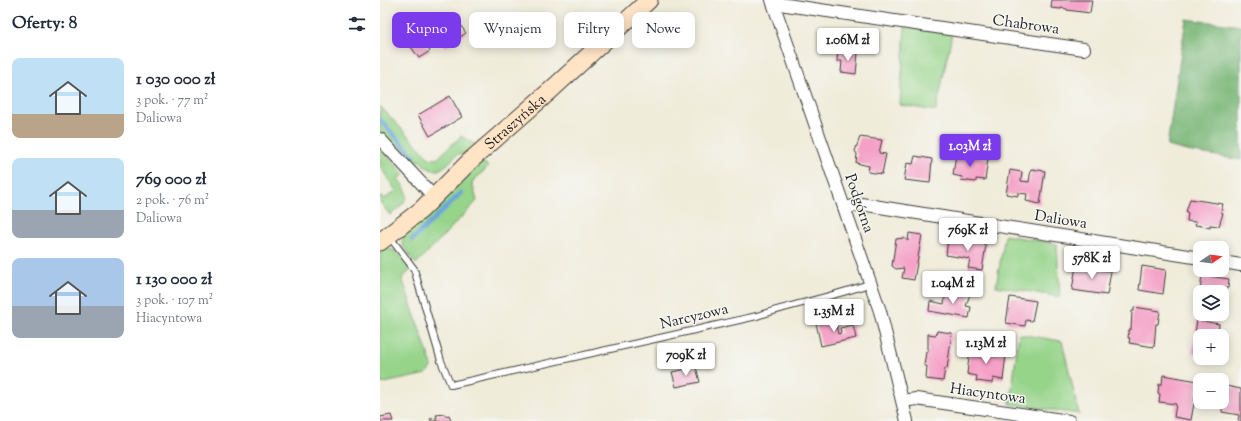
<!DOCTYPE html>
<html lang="pl">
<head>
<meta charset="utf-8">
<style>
	:root { --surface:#fff; --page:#f2f2f3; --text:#1f2937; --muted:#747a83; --accent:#7c3aed }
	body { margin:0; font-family:"Sorts Mill Goudy",serif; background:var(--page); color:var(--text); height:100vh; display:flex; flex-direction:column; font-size:15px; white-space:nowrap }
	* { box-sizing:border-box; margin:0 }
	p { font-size:13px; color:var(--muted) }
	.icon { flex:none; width:22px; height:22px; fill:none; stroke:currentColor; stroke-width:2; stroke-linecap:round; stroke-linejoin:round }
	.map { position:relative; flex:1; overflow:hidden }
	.details { display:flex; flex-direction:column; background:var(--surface); width:380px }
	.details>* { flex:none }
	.banner { position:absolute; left:12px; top:12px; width:380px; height:36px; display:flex; gap:8px }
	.needle { width:26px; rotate:77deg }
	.tools { position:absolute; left:813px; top:241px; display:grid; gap:8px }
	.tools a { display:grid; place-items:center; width:36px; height:36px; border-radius:8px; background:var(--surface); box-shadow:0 2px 10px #0003; font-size:20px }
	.price { position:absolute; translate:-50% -34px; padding:0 9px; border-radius:4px; background:#fff; color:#222; font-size:13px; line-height:26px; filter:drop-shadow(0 1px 2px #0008) }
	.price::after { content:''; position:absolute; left:50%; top:24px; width:12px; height:9px; margin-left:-6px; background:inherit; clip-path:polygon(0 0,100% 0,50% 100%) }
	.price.selected { background:var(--accent); color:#fff }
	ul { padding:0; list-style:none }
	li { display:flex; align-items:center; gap:12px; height:100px; padding:0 12px }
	li span { display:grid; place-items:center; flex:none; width:112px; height:80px; border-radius:8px; color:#555 }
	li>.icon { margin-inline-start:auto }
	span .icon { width:48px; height:48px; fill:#fffc; stroke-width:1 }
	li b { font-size:17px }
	h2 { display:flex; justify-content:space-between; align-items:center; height:48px; padding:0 12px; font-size:17px }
	.chip { padding:0 14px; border-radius:8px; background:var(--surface); box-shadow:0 2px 10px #0003; font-size:14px; line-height:36px }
	.chip.selected { background:var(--accent); color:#fff }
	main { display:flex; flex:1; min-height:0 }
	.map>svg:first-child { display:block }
	.green { fill:#96d48a; stroke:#597853 }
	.forest { fill:#78b676; stroke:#4a6949 }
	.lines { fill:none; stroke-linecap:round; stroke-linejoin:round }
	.stream { stroke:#6ca5db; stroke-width:4.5 }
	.building { fill:#f5a1c7 }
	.lane-casing { stroke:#3c3b38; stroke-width:8 }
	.street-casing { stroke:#3c3b38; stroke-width:14 }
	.secondary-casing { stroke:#3c3b38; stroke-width:19 }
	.lane { stroke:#fff; stroke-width:6 }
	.street { stroke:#fff; stroke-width:12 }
	.secondary { stroke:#ffe4c6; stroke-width:17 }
	.labels { text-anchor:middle; stroke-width:3; stroke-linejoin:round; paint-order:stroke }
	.street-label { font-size:15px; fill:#1c1c1c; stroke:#f6f6f2 }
</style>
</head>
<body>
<main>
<section class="details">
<h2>Oferty: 8<svg class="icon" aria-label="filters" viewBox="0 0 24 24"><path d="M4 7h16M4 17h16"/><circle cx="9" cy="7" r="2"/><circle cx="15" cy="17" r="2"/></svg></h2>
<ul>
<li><span style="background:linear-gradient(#bfe0f5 70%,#b9a48a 0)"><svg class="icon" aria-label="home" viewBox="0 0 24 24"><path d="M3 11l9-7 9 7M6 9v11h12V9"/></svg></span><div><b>1 030 000 zł</b><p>3 pok. · 77 m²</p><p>Daliowa</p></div></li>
<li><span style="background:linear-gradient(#bfe0f5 65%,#9aa5b1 0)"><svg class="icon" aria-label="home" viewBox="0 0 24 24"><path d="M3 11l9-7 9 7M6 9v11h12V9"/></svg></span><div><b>769 000 zł</b><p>2 pok. · 76 m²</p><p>Daliowa</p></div></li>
<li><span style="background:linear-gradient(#a9c7e8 60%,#9aa5b1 0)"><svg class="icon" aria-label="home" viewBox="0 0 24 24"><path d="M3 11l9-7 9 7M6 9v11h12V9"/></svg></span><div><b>1 130 000 zł</b><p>3 pok. · 107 m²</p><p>Hiacyntowa</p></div></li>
</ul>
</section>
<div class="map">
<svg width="861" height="421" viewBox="0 0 861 421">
	<rect width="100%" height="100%" fill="#f6f6f2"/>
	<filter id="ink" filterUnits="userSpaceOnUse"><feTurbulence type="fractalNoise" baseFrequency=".025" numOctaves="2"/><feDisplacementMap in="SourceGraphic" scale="8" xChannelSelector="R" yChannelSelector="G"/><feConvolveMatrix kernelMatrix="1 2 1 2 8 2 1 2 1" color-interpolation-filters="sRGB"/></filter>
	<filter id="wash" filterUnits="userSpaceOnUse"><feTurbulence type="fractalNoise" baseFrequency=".012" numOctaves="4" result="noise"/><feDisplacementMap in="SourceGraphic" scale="16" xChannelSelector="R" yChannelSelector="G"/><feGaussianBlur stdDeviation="0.9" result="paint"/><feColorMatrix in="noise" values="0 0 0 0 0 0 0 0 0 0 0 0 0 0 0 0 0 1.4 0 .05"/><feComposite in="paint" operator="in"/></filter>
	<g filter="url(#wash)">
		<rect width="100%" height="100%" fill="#f0ecda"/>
		<g class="green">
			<polygon points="525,27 572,34 556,111 520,105"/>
			<path d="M0,106l49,52 8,1 24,-23 18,11 -9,7h-12c-15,14 -22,25 -39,6l-6,5 -33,-34z"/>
			<path d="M0,148l24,26 -6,5c16,18 8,23 -8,36l-10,-13v-5l1,-1 3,3 12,-8 -16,-25z"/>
			<polygon points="102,160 108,167 92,182 97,201 36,264 22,245 23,236 83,181 92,165"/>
			<polygon points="625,235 677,244 680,297 616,286"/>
			<polygon points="6,248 16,251 31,270 22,278 52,366 46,374 0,384 0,252"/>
			<polygon points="639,334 682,341 699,414 630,404"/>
		</g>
		<polygon class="forest" points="806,19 861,26 861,160 807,151 787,146"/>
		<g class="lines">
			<g class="stream">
				<polyline points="0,120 34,157"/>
				<polyline points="32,240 81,193"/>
			</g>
		</g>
		<g id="blocks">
			<g class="building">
				<polygon points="672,0 712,0 710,13 687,10 687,9 681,8 681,9 671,8"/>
				<polygon points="78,22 86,33 66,47 58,36"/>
				<polygon points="37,32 50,51 39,58 26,40"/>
				<polygon points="458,51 478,53 476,74 461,72 462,61 457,61"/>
				<polygon points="70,96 82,117 50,136 38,115"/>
				<polygon points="480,137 502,140 499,153 506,154 502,174 488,172 489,166 476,163 477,154 475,151"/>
				<polygon points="576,154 608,159 605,180 596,179 596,182 581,180 582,177 573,175"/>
				<polygon points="535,156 552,159 550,183 524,180 527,163 533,164"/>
				<polygon points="651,169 665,171 660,204 646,201 647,194 638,193 638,196 626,194 630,170 642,172 641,181 649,182"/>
				<polygon points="810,199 843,204 841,212 843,213 839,226 830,225 830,228 822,226 815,225 816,222 807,221 808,213 806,212"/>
				<polygon points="529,233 542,235 534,280 522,278 524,268 516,269 512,266 516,239 524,238 528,241"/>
				<polygon points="568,239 606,245 602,270 588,268 590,259 566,255"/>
				<polygon points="706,264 722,267 721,270 731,271 727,295 692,290 696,266 706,267"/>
				<polygon points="762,266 786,270 783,294 759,290"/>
				<polygon points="822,275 849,279 848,288 846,288 845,307 842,307 842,292 820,292"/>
				<polygon points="566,290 590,294 586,306 591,307 589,318 549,311 550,301 564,304"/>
				<polygon points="630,297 656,301 652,321 646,320 645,326 626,323"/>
				<polygon points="754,307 780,311 778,324 776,324 774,347 749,343 750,338 748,338 749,329 751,329 752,311 754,311"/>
				<polygon points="455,318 458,334 461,333 460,328 473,325 476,338 441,346 436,323"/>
				<polygon points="817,320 839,324 838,332 841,333 840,336 820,336 820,354 812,353"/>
				<polygon points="557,331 572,333 567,369 565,368 563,381 546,379 547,366 544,366 546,352 548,352 548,334 556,335"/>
				<polygon points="590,349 626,354 623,380 613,378 612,383 596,381 597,376 587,374"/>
				<polygon points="316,367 320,382 296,387 292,372"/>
				<polygon points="783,375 818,381 811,420 794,417 796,404 779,402 780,394 778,393 779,384 782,384"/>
				<polygon points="846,386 861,389 861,421 858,421 859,415 842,412 842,405"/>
				<polygon points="65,414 65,416 69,415 71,421 51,421 50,419 57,418 56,415"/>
				<polygon points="11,415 13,421 0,421 0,417"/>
			</g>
		</g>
	</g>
	<g filter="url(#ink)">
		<use href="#blocks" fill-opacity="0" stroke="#3c3b38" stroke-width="1"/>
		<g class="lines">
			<defs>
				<path id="lane" d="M9,236l25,33 27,92 10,24 306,-69c38,-13 77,-19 114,-33"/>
				<g id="street">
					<polyline points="392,0 500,311 527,421"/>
					<polyline points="393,3 704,49"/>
					<polyline points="0,139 55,198"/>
					<polyline points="465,208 481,204 820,258"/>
					<polyline points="842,262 861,265"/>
					<polyline points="523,401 536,399 689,421"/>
				</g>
				<g id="secondary">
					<path id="s1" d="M0,242l41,-32 50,-50 80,-70 98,-90"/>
				</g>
			</defs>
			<use href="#lane" class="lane-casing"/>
			<use href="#street" class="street-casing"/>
			<use href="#secondary" class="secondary-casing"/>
			<use href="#lane" class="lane"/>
			<use href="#street" class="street"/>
			<use href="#secondary" class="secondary"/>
		</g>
	</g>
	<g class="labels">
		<g class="street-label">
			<text transform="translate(646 24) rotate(8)" y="5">Chabrowa</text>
			<text dy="5" stroke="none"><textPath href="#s1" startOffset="181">Straszyńska</textPath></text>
			<text transform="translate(480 203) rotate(71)" y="5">Podgórna</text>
			<text transform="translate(681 219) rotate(9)" y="5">Daliowa</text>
			<text transform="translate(314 316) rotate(-13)" y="5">Narcyzowa</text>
			<text transform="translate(608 393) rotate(8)" y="5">Hiacyntowa</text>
		</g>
	</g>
</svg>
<div class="tools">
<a><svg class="needle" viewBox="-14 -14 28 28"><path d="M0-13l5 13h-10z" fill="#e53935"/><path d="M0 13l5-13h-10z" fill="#747a83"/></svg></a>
<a><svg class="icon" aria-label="layers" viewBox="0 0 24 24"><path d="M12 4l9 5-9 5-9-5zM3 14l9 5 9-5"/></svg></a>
<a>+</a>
<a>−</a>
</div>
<b class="price" style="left:468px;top:62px">1.06M zł</b>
<b class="price selected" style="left:590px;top:168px">1.03M zł</b>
<b class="price" style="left:588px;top:252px">769K zł</b>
<b class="price" style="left:712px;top:280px">578K zł</b>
<b class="price" style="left:573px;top:305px">1.04M zł</b>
<b class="price" style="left:454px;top:333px">1.35M zł</b>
<b class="price" style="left:606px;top:365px">1.13M zł</b>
<b class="price" style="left:306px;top:377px">709K zł</b>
<div class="banner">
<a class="chip selected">Kupno</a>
<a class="chip">Wynajem</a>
<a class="chip">Filtry</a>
<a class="chip">Nowe</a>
</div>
</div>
</main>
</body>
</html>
